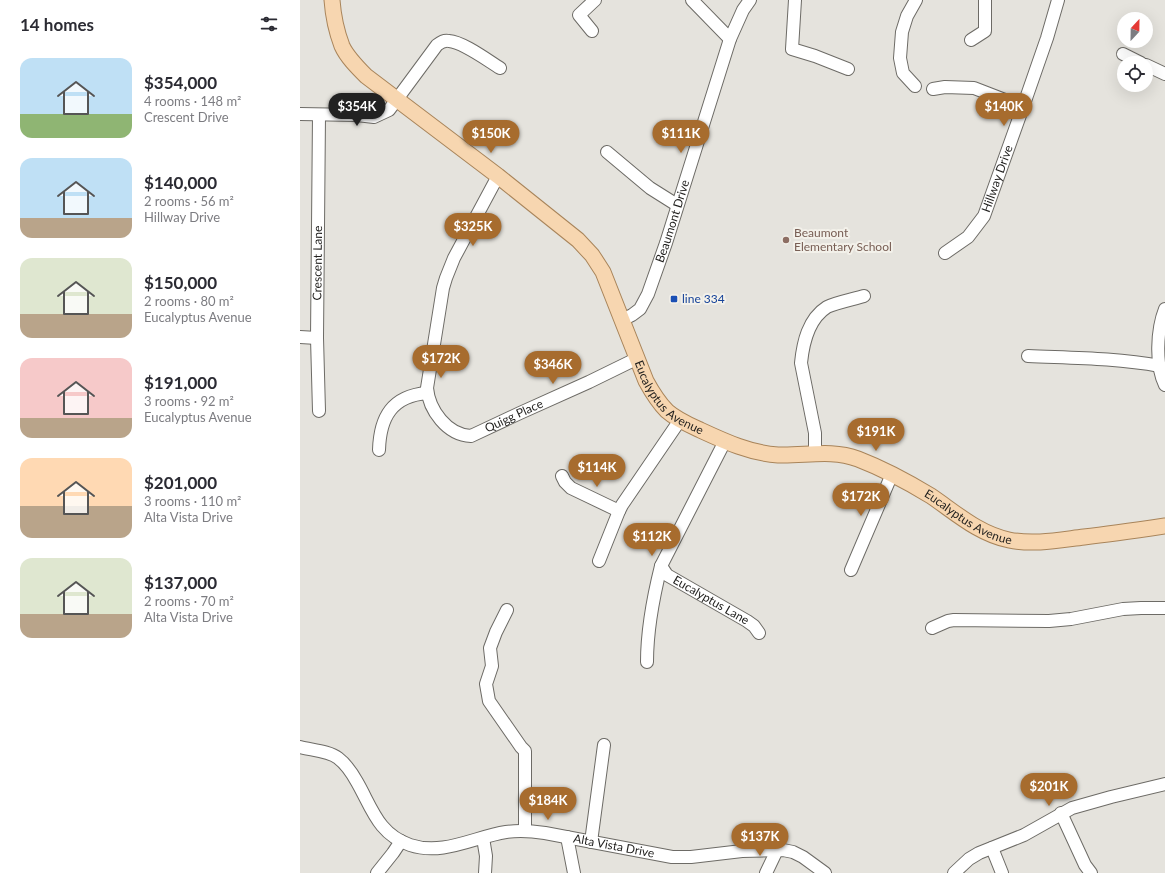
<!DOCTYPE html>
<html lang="en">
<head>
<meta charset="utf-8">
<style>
	:root { --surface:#fff; --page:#f2f2f3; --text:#2b2b33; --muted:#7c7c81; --accent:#a76c2e }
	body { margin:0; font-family:Lato,sans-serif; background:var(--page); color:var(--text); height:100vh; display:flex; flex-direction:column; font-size:15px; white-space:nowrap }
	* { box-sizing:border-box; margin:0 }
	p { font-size:13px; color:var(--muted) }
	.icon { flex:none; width:22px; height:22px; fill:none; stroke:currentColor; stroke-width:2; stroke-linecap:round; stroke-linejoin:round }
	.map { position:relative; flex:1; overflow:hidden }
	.side { display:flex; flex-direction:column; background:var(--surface); width:300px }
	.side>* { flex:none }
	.needle { width:26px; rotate:22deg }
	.controls { position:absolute; left:817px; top:12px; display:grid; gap:8px }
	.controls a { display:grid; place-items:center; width:36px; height:36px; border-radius:50%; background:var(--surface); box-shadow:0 4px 16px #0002; font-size:20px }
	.price { position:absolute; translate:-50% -34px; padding:0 9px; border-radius:14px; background:var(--accent); color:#fff; font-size:13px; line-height:26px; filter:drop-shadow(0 1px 2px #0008) }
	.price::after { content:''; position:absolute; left:50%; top:24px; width:12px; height:9px; margin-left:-6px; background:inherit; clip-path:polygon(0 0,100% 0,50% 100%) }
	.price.current { background:#222; color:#fff }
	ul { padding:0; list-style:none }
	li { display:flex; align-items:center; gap:12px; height:100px; padding:0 20px }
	li span { display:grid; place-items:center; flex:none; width:112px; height:80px; border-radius:12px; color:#555 }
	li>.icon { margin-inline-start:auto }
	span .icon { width:48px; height:48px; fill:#fffc; stroke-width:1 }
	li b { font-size:17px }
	h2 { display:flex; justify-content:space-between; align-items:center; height:48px; padding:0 20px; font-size:17px }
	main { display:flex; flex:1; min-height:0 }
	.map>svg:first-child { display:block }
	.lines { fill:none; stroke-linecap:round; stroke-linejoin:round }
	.minor-casing { stroke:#6d6b66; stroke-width:14 }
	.major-casing { stroke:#a8845a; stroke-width:17 }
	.minor { stroke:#fff; stroke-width:12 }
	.major { stroke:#f7d6b0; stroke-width:15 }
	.education-dot { fill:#8d6e63; stroke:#f3f1ea; stroke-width:1.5 }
	.transit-dot { fill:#1a4fb4; stroke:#f3f1ea; stroke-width:1.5 }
	.labels { text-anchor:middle; stroke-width:4; stroke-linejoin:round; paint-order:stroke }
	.street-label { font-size:12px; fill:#1f1e1c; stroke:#f3f1ea }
	.education-label { font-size:12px; fill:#785e54; stroke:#f3f1ea; text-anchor:start }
	.transit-label { font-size:12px; fill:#164399; stroke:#f3f1ea; text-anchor:start }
</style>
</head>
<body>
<main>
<section class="side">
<h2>14 homes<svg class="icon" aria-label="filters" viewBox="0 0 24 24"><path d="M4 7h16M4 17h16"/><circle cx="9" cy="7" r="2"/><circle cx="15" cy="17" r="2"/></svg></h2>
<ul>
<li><span style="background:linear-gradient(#bfe0f5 70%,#8fb573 0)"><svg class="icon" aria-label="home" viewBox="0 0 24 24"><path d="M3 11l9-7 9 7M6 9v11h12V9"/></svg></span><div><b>$354,000</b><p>4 rooms · 148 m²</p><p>Crescent Drive</p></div></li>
<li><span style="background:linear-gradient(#bfe0f5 75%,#b9a48a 0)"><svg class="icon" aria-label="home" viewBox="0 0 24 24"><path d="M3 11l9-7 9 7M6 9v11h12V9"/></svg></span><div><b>$140,000</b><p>2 rooms · 56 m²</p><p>Hillway Drive</p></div></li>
<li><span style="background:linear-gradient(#dfe7d0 70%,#b9a48a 0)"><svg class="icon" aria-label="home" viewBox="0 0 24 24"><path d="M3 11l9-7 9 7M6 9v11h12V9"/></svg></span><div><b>$150,000</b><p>2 rooms · 80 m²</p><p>Eucalyptus Avenue</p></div></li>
<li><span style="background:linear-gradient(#f6c9c9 75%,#b9a48a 0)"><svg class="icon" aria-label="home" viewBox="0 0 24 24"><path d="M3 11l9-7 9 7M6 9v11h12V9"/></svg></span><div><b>$191,000</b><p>3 rooms · 92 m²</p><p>Eucalyptus Avenue</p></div></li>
<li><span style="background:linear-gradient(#ffd9b3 60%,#b9a48a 0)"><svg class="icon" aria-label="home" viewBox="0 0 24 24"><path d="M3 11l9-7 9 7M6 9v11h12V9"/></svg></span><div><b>$201,000</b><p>3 rooms · 110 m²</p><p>Alta Vista Drive</p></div></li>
<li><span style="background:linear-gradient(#dfe7d0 70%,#b9a48a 0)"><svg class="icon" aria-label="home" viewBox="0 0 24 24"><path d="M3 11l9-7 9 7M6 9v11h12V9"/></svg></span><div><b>$137,000</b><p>2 rooms · 70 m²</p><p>Alta Vista Drive</p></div></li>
</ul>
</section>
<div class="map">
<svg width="865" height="873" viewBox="0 0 865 873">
	<rect width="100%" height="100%" fill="#e5e3dd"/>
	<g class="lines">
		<defs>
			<g id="minor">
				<polyline points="392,0 430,39"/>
				<polyline points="495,0 492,49 515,56 548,69"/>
				<polyline points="292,31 279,15 295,0"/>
				<polyline points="671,40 685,31 685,0"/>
				<polyline points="823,54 841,63"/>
				<polyline points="846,65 865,74"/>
				<polyline points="615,86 603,73 600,58 602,32 607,16 616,0"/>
				<polyline points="633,89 645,87 674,88 723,107"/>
				<path d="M0,114l57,1 17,2 15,-7 48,-65c4,-3 7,-5 12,-4 14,1 38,19 51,27"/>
				<polyline points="307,152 350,188 377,205"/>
				<path id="s1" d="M198,176l-44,82 -8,20 -3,10 -16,100c2,22 20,47 44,48l49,-23 69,-31 49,-24"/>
				<path id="s2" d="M645,253l23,-16 16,-21 39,-109 24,-69 11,-38"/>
				<path d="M865,309c-8,20 -10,56 0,76"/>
				<path id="s3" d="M322,320l10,-5 8,-6 8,-15 18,-51 64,-204 13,-29 7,-10"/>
				<polyline points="0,337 17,338"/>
				<path d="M728,356c44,2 88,2 132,10"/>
				<path id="s4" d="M19,411l-2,-73 2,-223"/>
				<path id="s5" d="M425,441l-64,125 6,9 80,46 7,5 5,7"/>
				<path d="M79,450c1,-33 13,-54 48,-57"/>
				<path d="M515,453v-20l-14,-70c2,-20 7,-44 26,-56 8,-4 27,-8 37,-11"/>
				<polyline points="262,476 265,482 271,488 319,511"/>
				<polyline points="299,561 319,511 322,505 380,420"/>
				<polyline points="551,570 592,474"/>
				<polyline points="207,610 196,632 190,648 192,666 186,684 189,701 221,747 225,751 225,831"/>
				<polyline points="632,628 648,621 654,620 749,621 771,619 823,609 841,608 865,608"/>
				<path d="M347,662c0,-32 6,-64 14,-96"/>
				<path id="s6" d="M0,747c11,3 29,4 38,11 8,6 14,15 19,24 15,26 21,52 53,63 33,11 64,-8 96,-13 13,-2 26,-1 39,1l127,24h19l51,-6 41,-1 10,2 10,5 22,16"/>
				<polyline points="761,813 785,865 791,873"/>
				<polyline points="267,837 274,873"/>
				<polyline points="183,838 186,856 185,873"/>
				<polyline points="291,842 304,745"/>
				<polyline points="692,848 702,873"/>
				<polyline points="77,873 93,853 101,841"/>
				<polyline points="466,873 477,850"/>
				<polyline points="654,873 669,859 679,853 724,835 772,808 811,797 865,784"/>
			</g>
			<g id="major">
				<path id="s7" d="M32,0c1,14 5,33 10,46 5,11 15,21 24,30l132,100 80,64 14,15 11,17 43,109c6,11 12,21 21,30 9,8 20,13 31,18 26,12 51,24 80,26 28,1 53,-6 80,4 26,10 50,23 73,37 25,17 48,38 78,44 25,5 50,0 75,-3 27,-3 54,-7 81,-11"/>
			</g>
		</defs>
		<use href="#minor" class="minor-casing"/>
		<use href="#major" class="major-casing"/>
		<use href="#minor" class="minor"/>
		<use href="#major" class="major"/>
	</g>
	<circle class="education-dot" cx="486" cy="240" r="4"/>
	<rect class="transit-dot" x="370" y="295" width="8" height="8" rx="2"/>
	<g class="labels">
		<g class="street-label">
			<text dy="4" stroke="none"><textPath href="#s2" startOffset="94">Hillway Drive</textPath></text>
			<text dy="4" stroke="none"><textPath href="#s3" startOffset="115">Beaumont Drive</textPath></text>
			<text dy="4" stroke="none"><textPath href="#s4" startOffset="148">Crescent Lane</textPath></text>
			<text dy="4" stroke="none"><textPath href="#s7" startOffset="540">Eucalyptus Avenue</textPath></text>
			<text dy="4" stroke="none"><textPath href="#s1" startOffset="344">Quigg Place</textPath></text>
			<text dy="4" stroke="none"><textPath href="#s7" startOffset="875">Eucalyptus Avenue</textPath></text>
			<text dy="4" stroke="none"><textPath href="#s5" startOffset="202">Eucalyptus Lane</textPath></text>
			<text dy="4" stroke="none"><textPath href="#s6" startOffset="363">Alta Vista Drive</textPath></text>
		</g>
		<g class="education-label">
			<text x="494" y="237">Beaumont<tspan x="494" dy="14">Elementary School</tspan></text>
		</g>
		<g class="transit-label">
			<text x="382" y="303">line 334</text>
		</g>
	</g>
</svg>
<div class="controls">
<a><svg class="needle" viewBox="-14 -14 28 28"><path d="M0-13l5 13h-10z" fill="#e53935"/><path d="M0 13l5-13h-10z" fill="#7c7c81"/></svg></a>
<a><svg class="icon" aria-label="locate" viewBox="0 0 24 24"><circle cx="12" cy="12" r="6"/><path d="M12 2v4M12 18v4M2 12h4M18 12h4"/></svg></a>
</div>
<b class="price current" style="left:57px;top:127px">$354K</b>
<b class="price" style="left:704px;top:127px">$140K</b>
<b class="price" style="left:191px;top:154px">$150K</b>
<b class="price" style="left:381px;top:154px">$111K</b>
<b class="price" style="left:173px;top:247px">$325K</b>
<b class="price" style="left:141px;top:379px">$172K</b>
<b class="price" style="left:253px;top:385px">$346K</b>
<b class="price" style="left:576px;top:452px">$191K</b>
<b class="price" style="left:297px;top:488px">$114K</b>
<b class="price" style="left:561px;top:517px">$172K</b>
<b class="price" style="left:352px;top:557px">$112K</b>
<b class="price" style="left:749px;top:807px">$201K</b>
<b class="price" style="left:248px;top:821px">$184K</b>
<b class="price" style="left:460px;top:857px">$137K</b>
</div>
</main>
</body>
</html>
